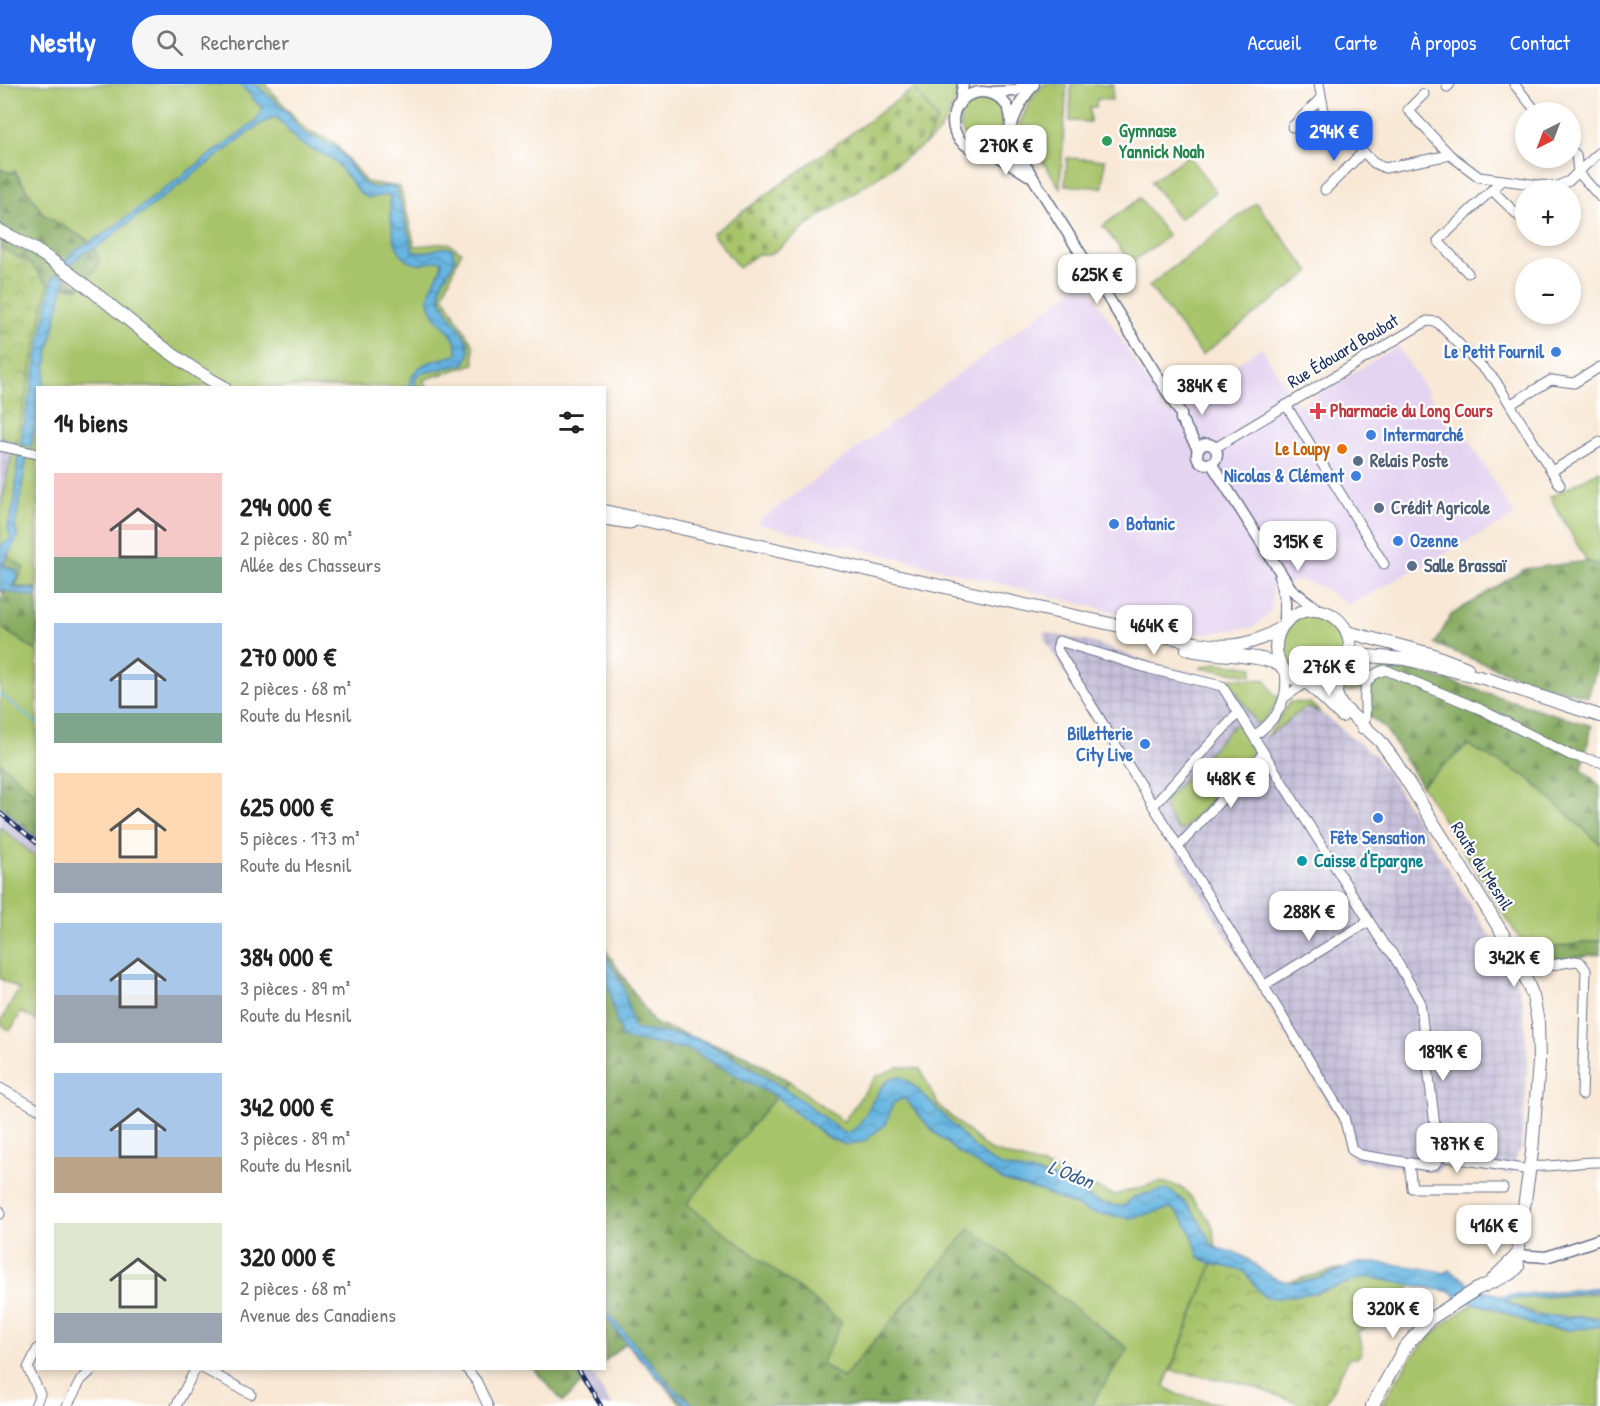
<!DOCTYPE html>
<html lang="fr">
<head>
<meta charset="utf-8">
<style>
	:root { --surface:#fff; --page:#f6f6f6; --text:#222; --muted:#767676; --accent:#2563eb }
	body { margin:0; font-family:"Patrick Hand",sans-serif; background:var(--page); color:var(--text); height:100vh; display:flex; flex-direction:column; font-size:22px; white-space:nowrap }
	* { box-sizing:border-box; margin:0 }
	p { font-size:20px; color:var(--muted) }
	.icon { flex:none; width:33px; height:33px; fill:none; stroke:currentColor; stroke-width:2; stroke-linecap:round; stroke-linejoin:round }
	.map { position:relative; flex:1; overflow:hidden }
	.details { position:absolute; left:36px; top:302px; width:570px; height:984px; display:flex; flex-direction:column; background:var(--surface); border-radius:0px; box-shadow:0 3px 9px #0003 }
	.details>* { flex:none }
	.needle { width:39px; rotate:222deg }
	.buttons { position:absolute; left:1515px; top:18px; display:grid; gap:12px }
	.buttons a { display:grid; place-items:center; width:66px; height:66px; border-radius:50%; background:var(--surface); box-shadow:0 3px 9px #0003; font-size:30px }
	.price { position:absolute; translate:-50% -51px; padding:0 14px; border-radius:12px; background:#fff; color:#222; font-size:20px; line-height:39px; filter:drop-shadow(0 2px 3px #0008) }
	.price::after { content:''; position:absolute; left:50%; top:36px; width:18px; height:14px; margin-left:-9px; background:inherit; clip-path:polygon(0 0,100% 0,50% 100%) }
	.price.current { background:var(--accent); color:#fff }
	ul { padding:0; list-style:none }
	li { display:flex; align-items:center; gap:18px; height:150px; padding:0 18px }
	li span { display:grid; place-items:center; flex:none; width:168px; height:120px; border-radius:0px; color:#555 }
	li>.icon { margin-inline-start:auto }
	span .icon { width:72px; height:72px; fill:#fffc; stroke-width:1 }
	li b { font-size:26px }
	h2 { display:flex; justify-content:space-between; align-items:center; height:72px; padding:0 18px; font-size:26px }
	header { display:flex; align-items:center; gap:36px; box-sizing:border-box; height:84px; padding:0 30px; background:var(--accent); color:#fff }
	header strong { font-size:28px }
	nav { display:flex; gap:33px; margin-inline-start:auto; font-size:21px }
	.search { width:420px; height:54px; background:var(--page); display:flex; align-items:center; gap:15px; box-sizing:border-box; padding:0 21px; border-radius:33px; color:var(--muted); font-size:22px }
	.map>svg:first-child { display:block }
	.built { fill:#e4d3f1 }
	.industrial { fill:url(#industrial-grid) }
	.railway { fill:#c6c0d9 }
	.grass { fill:#a8c46a; stroke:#627a64; stroke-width:1.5 }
	.forest { fill:url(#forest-firs); stroke:#506c5e; stroke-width:1.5 }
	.cemetery { fill:url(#cemetery-stones); stroke:#627a64; stroke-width:1.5 }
	.park { fill:url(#park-crowns); stroke:#627a64; stroke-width:1.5 }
	.water { fill:url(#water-waves); stroke:#4072a0; stroke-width:1.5 }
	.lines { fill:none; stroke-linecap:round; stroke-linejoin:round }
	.stream { stroke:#66b5e1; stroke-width:2 }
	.minor-casing { stroke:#687088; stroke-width:11 }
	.tertiary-casing { stroke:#687088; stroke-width:13 }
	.secondary-casing { stroke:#687088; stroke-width:14 }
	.minor { stroke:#fff; stroke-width:9 }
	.tertiary { stroke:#fff; stroke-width:10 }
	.secondary { stroke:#fff; stroke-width:12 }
	.rail-casing { stroke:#1b2f5e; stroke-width:4.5 }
	.rail { stroke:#fff; stroke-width:2; stroke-dasharray:7; stroke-linecap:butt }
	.leisure-dot { fill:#2e9e5b; stroke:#fff; stroke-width:2 }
	.shop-dot { fill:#3f7fe0; stroke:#fff; stroke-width:2 }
	.health-dot { fill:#e0444e; stroke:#fff; stroke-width:2 }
	.food-dot { fill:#e8710a; stroke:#fff; stroke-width:2 }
	.service-dot { fill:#5c6f8a; stroke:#fff; stroke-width:2 }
	.culture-dot { fill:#0f9aa8; stroke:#fff; stroke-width:2 }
	.labels { text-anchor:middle; stroke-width:4.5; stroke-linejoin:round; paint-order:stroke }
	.leisure-label { font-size:18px; font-weight:bold; fill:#27864d; stroke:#fff; text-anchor:start }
	.street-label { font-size:18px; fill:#1b2f5e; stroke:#fff }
	.shop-label { font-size:18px; font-weight:bold; fill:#366cbe; stroke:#fff; text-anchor:end }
	.health-label { font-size:18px; font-weight:bold; fill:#be3a42; stroke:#fff; text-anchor:start }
	.food-label { font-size:18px; font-weight:bold; fill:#c56008; stroke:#fff; text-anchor:end }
	.service-label { font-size:18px; font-weight:bold; fill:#4e5e75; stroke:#fff; text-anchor:start }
	.culture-label { font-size:18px; font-weight:bold; fill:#0d838f; stroke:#fff; text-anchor:start }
	.water-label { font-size:20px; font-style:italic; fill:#355e8c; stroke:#fff }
</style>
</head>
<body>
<header>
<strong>Nestly</strong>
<div class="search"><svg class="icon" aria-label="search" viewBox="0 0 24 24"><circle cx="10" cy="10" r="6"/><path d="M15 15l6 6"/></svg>Rechercher</div>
<nav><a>Accueil</a><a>Carte</a><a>À propos</a><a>Contact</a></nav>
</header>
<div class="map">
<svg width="1600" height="1322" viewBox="0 0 1600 1322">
	<defs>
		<pattern id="industrial-grid" width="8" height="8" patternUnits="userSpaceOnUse" patternTransform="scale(1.5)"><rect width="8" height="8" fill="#c6c0d9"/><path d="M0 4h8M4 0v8" fill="none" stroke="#aaa5bd"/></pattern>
		<pattern id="forest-firs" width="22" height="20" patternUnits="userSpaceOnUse" patternTransform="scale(1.5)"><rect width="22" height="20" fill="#86aa5e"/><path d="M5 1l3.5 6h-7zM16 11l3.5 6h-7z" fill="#6d8b51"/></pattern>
		<pattern id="cemetery-stones" width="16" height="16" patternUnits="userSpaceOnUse" patternTransform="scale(1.5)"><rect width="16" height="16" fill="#a8c46a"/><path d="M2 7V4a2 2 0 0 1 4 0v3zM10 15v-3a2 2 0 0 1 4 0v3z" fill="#88a05a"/></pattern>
		<pattern id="park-crowns" width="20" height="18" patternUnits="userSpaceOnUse" patternTransform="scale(1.5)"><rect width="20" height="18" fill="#a8c46a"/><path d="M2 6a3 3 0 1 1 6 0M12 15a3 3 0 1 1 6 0" fill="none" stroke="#88a05a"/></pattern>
		<pattern id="water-waves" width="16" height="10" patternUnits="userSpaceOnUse" patternTransform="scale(1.5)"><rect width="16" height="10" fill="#66b5e1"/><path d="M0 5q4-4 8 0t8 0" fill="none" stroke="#5394ba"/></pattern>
	</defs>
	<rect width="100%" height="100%" fill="#fff"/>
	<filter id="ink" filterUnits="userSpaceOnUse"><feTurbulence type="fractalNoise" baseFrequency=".0167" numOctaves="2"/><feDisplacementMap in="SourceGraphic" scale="12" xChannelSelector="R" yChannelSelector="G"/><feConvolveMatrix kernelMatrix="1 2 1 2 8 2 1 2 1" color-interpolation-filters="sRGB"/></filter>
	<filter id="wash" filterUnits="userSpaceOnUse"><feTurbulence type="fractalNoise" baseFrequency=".008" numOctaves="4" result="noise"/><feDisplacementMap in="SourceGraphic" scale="24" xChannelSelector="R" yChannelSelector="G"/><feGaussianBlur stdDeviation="1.35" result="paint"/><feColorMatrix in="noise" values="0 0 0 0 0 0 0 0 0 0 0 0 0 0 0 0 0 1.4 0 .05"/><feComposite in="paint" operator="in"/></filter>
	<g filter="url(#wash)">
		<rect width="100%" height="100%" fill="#f8e8d5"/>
		<polygon class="built" points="1085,197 1167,330 1261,263 1298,322 1398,262 1450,344 1461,343 1515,432 1349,521 1324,504 1300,496 1272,506 1271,527 1254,543 1203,550 756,439"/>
		<g class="industrial">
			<polygon points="0,352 7,353 8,358 16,359 0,426"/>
			<polygon points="1044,548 1094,559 1155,580 1229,597 1267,653 1306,623 1320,628 1374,671 1390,693 1511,885 1523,917 1528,979 1521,1065 1516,1072 1512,1090 1446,1078 1436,1088 1357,1077 1345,1065 1343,1043 1045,556"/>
		</g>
		<g class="railway">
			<polygon points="0,722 37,754 37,774 0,743"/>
			<polygon points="573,1284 589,1284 612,1322 595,1322"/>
		</g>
		<g class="grass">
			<polygon points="0,0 265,0 305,45 334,58 366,98 400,103 415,162 448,159 461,168 443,211 473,261 474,280 423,296 428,303 38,303 37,711 0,679 0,515 4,511 0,506 0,426 48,200 78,205 87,156 44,131 15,87 0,90"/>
			<path d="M918,0h41c-3,21 -15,49 -34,60l12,-25 -23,-31z"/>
			<polygon points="1044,0 1067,0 1060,104 1019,41 1031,14"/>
			<polygon points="1071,0 1113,1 1112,16 1097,15 1096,23 1090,23 1090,38 1070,37"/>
			<circle cx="983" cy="38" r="23"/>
			<polygon points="1188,71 1216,108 1179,135 1151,98"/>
			<polygon points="1067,74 1105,76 1103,104 1065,101"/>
			<polygon points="1140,114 1168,152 1131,179 1103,142"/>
			<polygon points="1256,119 1310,188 1202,271 1149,202"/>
			<polygon points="1600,387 1600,481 1587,477 1550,413"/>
			<circle cx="1313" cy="562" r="32"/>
			<polygon points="1365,577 1369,591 1362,606 1340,608 1343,596"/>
			<polygon points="1216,579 1253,583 1252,591 1200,584"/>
			<polygon points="1230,594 1266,596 1274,611 1279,613 1271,628 1258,641 1229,597"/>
			<polygon points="1290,618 1310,619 1320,628 1306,623 1267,653"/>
			<polygon points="1234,641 1241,642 1254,664 1253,672 1183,746 1177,745 1164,724 1167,714"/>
			<polygon points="1468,661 1527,693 1600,760 1600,856 1528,868 1421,701"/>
			<polygon points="0,743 37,774 37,937 21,928 10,947 0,939 19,905 0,894"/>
			<polygon points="900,983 920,985 938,1021 989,1066 1046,1083 1114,1111 1160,1098 1171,1100 1184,1105 1201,1125 1212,1140 1217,1168 1164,1302 1179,1311 1229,1322 1090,1322 1128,1265 970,1145 843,1294 821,1279 686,1120 789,997 843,1038 876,992"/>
			<polygon points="1600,1209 1600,1233 1542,1232 1502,1216"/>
			<path d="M1475,1219l31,10 32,14 25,3 37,-4v80h-219c25,-45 47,-76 94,-103z"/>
		</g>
		<g class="forest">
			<polygon points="0,85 10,89 14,87 44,131 87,156 99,172 99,181 83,198 0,142"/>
			<polygon points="0,151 54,182 79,203 48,200 29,179 0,163"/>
			<path d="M8,472l16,12 -9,19 22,1 1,61 -3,1 -35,-23v-28l4,-4c-4,-12 -4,-29 4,-39z"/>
			<polygon points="1587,477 1600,481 1600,573 1588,613 1523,595 1435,560 1451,531 1525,485"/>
			<polygon points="1384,579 1410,585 1592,642 1582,685 1600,702 1600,760 1527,693 1468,661 1421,701 1385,644 1369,632 1368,604"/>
			<polygon points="0,679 37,711 37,754 0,722"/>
			<polygon points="1600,856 1600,870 1530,879 1528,868"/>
			<polygon points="604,864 655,940 747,972 789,997 687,1120 842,1238 821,1280 843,1294 970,1144 1128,1265 1090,1322 683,1322 626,1259 605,1277"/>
			<polygon points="533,1284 573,1284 583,1298 563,1318"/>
		</g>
		<polygon class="cemetery" points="914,4 937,36 925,60 819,133 770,171 758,170 739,184 712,150"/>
		<g class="park">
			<polygon points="0,163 29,179 48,200 16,359 0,352"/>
			<polygon points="1217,1168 1255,1181 1269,1202 1356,1181 1416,1197 1383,1232 1358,1248 1362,1268 1357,1274 1349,1274 1324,1322 1307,1322 1242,1299 1171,1287"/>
		</g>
		<g class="water">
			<path d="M240,0h15l32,27 14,20 37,18 26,35 12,4 16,-2 5,4 16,61c13,6 25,-7 39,-2l3,10c-3,11 -16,21 -15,34 2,24 43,48 24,71l-41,9 -8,6 1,8h-7c2,-25 29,-27 48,-32 3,-23 -22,-30 -27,-50 -5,-17 12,-30 12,-44 -7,-2 -14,3 -22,3 -30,-1 -29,-46 -30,-67l-3,-2 -19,3 -8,-5 -26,-33 -36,-18 -22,-26 -17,9 -162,122 -14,6 -13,12 -5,-4 10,-10 32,-19 151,-113 4,-11z"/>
			<polygon points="58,190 65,195 49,265 43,303 38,303 37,327 31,363 20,360 21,356 53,193"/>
			<polygon points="18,371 27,373 15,443 18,453 2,481 18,487 14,504 37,506 37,513 0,506 0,463 11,454 8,442 15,417"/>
			<path d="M604,869l20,35 9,39 4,3 52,6 28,12 75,45 52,40c24,0 28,-54 55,-57 18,6 66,66 88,82 17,13 41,12 61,18 30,9 41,30 76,30l10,-9 32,-8c23,11 36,35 46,57 8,5 21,4 30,10 20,11 25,25 51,26 23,0 41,-10 61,-18 12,-4 78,4 91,9l4,-3 19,12 -1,3 34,11 99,-9v4l-97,9 32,16 65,2v8l-31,4 -31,-3 -41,-18 -41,-11 -3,-6 -87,-15 -48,15 -40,6 -14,-1 -20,-26 -34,-8 -11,-6c-4,-16 -12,-39 -28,-49l-40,10 -39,-5 -51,-22 -37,-10 -48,-30 -24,-21 -28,-32 -11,5 -7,21 -22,17 -18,4 -19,-8 -51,-40 -87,-48 -65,-10c-9,-13 -19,-69 -20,-86z"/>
			<path d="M605,1226l67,77 23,19h-7c-14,-12 -84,-82 -83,-96z"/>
		</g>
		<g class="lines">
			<polyline class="stream" points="0,610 38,640"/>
		</g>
	</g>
	<g filter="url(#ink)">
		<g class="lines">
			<defs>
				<g id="minor">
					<polyline points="1319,0 1324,27 1374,79 1385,84 1450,71 1479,93 1555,103 1569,97 1578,88 1576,71 1570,65"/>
					<polyline points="1514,0 1537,28"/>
					<polyline points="1447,3 1450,0"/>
					<polyline points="1424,10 1408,26 1450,71"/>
					<polyline points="1292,43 1321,14"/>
					<polyline points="1600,68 1578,88 1600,113"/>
					<polyline points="1325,106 1363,68"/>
					<polyline points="1492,106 1526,139"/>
					<polyline points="1468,189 1438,157 1502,96"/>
					<polyline points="1511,320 1551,296 1574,299 1600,283"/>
					<polyline points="1286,321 1384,480"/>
					<polyline points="0,362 38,370"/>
					<polyline points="1215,364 1427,237 1437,238 1495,296 1560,401"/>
					<polyline points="1552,387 1600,358"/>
					<polyline points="604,436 630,440 641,435"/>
					<polyline points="1285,613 1304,600"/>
					<path d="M1362,645c11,-18 -12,-51 24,-59l94,39 90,46 30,7"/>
					<path d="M1254,652c23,-16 35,-36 31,-64"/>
					<polyline points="1153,722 1239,628"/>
					<polyline points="1178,763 1264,669"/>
					<polyline points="1524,886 1575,877 1580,878 1586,886 1582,1011"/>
					<polyline points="1263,902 1369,837"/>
					<polyline points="0,1004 38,1025"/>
					<polyline points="1442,1071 1435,1080 1429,1082 1361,1071 1352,1066 1344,1033 1057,565 1059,557 1150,585 1222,602 1384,861 1392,869 1420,917 1438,1067 1446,1073 1530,1086"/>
					<polyline points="1409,1079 1412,1104 1503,1104"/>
					<path d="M1530,1082c24,2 46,-5 70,-4"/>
					<polyline points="0,1127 0,1130"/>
					<polyline points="202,1284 251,1310"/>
					<polyline points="466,1284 477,1298 488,1322"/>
					<polyline points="35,1322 40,1310 28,1284 38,1264"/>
					<polyline points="67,1322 81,1296 94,1284"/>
					<polyline points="176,1322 196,1284"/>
				</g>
				<g id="tertiary">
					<polyline points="993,8 1015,7 1026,0"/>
					<circle cx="982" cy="37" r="29"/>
					<polyline points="960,20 963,0"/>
					<polyline points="1012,39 1022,16 1034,0"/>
					<polyline points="1010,47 1017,68 1181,330 1181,335 1198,365"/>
					<polyline points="989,66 1028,91"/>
					<circle cx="1207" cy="370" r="10"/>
					<polyline points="1211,379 1291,505 1318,526"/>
					<polyline points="1280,493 1285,518 1285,538"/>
					<polyline points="1517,1171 1546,1173 1600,1155"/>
				</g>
				<g id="secondary">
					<path d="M0,147c83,38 143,113 224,156"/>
					<path d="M604,427l592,132c31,6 58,3 84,-15"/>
					<circle cx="1313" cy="563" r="37"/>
					<polyline points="1347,548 1431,570 1467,584"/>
					<path d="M1187,565c28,8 73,4 94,17"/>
					<polyline points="1345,582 1368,572 1405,575 1487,595 1600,632"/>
					<polyline points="1337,592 1336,610 1341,621 1380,657 1394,676 1516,871 1533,912 1538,938 1539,978 1532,1068 1517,1171 1518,1183 1512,1189 1477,1205 1430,1235 1405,1263 1372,1322"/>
					<polyline points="1310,601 1342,632"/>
					<polyline points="1493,1195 1517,1171"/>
				</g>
			</defs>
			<use href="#minor" class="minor-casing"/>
			<use href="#tertiary" class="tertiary-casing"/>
			<use href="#secondary" class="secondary-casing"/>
			<use href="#minor" class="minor"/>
			<use href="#tertiary" class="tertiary"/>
			<use href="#secondary" class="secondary"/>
			<defs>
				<g id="rail">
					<polyline points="0,729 38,760"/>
					<polyline points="578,1284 601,1322"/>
				</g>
			</defs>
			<use href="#rail" class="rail-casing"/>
			<use href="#rail" class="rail"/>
		</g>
	</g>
	<circle class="leisure-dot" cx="1107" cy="57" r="6"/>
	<g class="shop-dot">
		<circle cx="1556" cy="268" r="6"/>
		<circle cx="1371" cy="351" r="6"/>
		<circle cx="1356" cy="392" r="6"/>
		<circle cx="1114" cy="440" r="6"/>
		<circle cx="1398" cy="457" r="6"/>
		<circle cx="1145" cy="660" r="6"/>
		<circle cx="1378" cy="734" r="6"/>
	</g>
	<path class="health-dot" d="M1315 318h6v6h6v6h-6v6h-6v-6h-6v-6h6z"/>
	<circle class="food-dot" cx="1342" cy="365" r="6"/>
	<g class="service-dot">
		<circle cx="1358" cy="377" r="6"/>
		<circle cx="1379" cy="424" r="6"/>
		<circle cx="1412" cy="482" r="6"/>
	</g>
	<circle class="culture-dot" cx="1302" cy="777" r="6"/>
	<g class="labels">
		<g class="leisure-label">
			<text x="1119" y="53">Gymnase<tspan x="1119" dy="21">Yannick Noah</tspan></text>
		</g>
		<g class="street-label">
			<text transform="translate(1343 267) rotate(-31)" y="6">Rue Édouard Boubat</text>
			<text transform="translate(1482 782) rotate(58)" y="6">Route du Mesnil</text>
		</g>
		<g class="shop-label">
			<text x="1544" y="274">Le Petit Fournil</text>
			<text x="1383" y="357" text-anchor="start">Intermarché</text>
			<text x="1344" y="398">Nicolas &amp; Clément</text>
			<text x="1126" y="446" text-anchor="start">Botanic</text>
			<text x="1410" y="463" text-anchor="start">Ozenne</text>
			<text x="1133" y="656">Billetterie<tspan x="1133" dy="21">City Live</tspan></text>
			<text x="1378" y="760" text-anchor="middle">Fête Sensation</text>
		</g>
		<g class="health-label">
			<text x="1330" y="333">Pharmacie du Long Cours</text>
		</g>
		<g class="food-label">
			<text x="1330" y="371">Le Loupy</text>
		</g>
		<g class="service-label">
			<text x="1370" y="383">Relais Poste</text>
			<text x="1391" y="430">Crédit Agricole</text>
			<text x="1424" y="488">Salle Brassaï</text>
		</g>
		<g class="culture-label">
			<text x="1314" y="783">Caisse d'Epargne</text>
		</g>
		<g class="water-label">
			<text transform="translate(1071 1090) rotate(21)" y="7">L'Odon</text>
		</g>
	</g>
</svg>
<div class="buttons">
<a><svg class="needle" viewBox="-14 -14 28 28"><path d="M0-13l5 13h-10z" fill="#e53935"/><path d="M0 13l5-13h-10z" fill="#767676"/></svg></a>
<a>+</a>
<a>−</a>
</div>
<b class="price current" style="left:1334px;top:78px">294K €</b>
<b class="price" style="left:1006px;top:92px">270K €</b>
<b class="price" style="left:1097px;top:221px">625K €</b>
<b class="price" style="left:1202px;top:332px">384K €</b>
<b class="price" style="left:1298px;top:488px">315K €</b>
<b class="price" style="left:1154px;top:572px">464K €</b>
<b class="price" style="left:1329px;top:613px">276K €</b>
<b class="price" style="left:1231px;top:725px">448K €</b>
<b class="price" style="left:1309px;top:858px">288K €</b>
<b class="price" style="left:1514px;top:904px">342K €</b>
<b class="price" style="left:1443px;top:998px">189K €</b>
<b class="price" style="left:1457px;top:1090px">787K €</b>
<b class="price" style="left:1494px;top:1172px">416K €</b>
<b class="price" style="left:1393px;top:1255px">320K €</b>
<section class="details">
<h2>14 biens<svg class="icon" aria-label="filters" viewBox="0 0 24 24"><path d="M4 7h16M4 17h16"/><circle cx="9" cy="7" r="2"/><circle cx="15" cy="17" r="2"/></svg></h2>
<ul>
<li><span style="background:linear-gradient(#f6c9c9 70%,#7fa58c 0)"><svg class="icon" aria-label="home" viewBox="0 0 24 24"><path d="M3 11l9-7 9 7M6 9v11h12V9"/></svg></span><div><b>294 000 €</b><p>2 pièces · 80 m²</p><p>Allée des Chasseurs</p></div></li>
<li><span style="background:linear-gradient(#a9c7e8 75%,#7fa58c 0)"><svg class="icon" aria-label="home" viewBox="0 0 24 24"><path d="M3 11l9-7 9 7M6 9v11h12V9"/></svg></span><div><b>270 000 €</b><p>2 pièces · 68 m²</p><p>Route du Mesnil</p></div></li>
<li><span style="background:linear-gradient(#ffd9b3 75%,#9aa5b1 0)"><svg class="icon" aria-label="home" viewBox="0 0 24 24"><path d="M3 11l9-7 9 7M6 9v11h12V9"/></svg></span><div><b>625 000 €</b><p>5 pièces · 173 m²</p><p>Route du Mesnil</p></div></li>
<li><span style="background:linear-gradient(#a9c7e8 60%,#9aa5b1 0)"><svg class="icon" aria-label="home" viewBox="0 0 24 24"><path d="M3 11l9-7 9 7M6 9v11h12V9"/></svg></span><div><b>384 000 €</b><p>3 pièces · 89 m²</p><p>Route du Mesnil</p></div></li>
<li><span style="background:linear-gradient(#a9c7e8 70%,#b9a48a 0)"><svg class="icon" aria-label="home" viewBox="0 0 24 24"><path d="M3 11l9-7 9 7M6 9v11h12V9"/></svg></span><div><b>342 000 €</b><p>3 pièces · 89 m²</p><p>Route du Mesnil</p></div></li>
<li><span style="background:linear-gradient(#dfe7d0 75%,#9aa5b1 0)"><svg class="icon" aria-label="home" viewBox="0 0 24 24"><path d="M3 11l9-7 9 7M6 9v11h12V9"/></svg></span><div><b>320 000 €</b><p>2 pièces · 68 m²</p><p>Avenue des Canadiens</p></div></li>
</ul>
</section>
</div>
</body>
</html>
